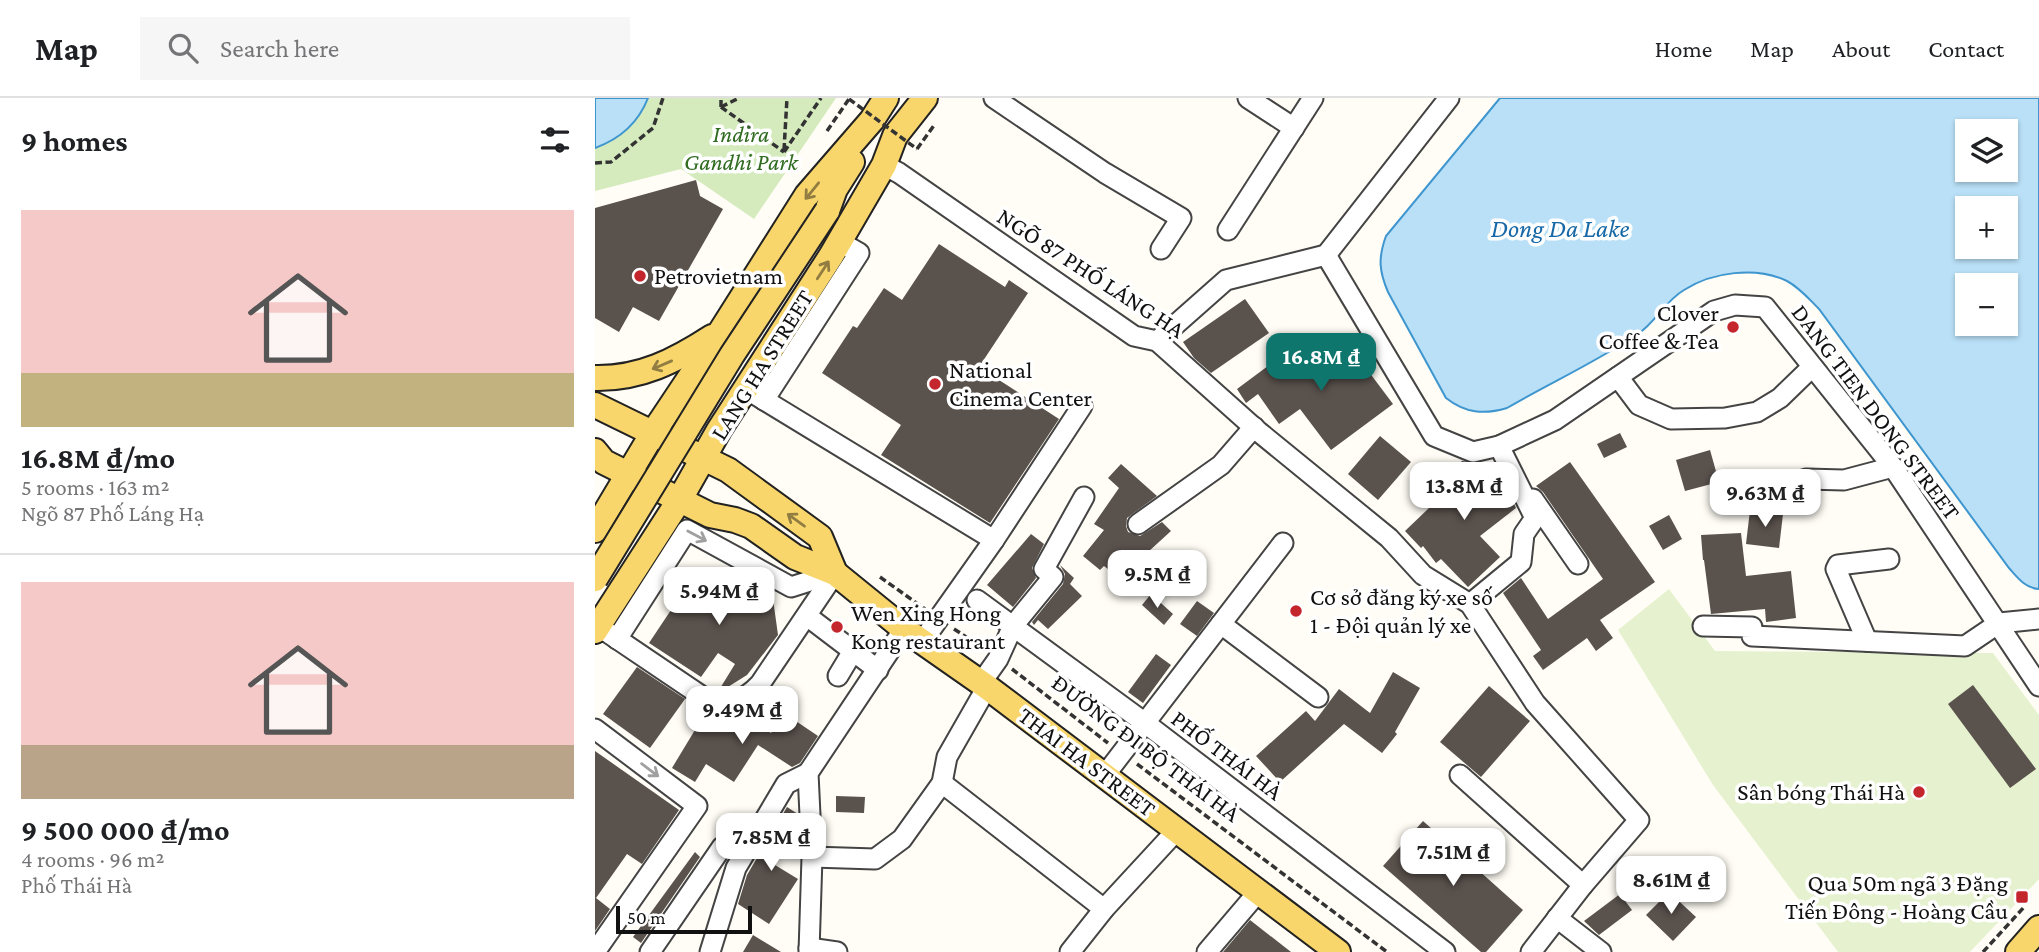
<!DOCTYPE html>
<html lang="en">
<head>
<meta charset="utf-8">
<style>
	:root { --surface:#fff; --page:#f6f6f6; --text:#202124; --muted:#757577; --line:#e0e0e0; --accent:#0f766e }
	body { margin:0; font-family:"Crimson Pro",serif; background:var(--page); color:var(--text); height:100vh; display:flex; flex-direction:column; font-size:26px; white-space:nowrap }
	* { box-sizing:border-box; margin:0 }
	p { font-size:23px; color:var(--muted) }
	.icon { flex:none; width:38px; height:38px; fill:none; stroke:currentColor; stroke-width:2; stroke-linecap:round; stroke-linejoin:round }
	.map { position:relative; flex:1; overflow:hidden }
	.panel { display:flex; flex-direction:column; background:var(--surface); width:595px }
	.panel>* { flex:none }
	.buttons { position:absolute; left:1360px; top:21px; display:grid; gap:14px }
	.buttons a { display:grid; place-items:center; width:63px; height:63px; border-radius:0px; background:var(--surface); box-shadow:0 2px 5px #0004; font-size:35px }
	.scale { position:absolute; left:21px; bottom:18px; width:136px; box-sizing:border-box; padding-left:7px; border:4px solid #111; border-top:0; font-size:19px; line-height:24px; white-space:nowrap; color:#111; -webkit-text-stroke:5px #fff; paint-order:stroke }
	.price { position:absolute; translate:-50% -60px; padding:0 16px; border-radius:14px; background:#fff; color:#222; font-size:23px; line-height:46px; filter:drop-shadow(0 2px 4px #0008) }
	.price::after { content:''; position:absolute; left:50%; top:42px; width:21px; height:16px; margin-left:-10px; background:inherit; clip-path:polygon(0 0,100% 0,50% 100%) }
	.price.active { background:var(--accent); color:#fff }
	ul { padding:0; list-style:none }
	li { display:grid; align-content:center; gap:14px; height:371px; padding:0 21px }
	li+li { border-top:2px solid var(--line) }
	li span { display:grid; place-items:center; height:217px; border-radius:0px; color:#555 }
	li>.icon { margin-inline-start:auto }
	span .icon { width:126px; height:126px; fill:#fffc; stroke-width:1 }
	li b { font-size:30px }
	h2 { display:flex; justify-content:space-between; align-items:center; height:84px; padding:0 21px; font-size:30px }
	header { display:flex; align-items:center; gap:42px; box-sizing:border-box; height:98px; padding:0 35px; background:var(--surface); border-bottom:2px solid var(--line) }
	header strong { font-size:33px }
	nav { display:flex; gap:38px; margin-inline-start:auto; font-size:24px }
	.search { width:490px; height:63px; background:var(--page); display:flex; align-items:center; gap:18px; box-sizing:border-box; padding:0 24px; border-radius:0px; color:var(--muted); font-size:26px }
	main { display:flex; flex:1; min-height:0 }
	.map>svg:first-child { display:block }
	.green { fill:#d5ebbd }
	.pitch { fill:#e6f2cf }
	.water { fill:#b9e0f7; stroke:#3f96cf; stroke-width:2; fill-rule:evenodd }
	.building { fill:#5a524d }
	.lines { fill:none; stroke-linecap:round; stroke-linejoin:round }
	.minor-casing { stroke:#444; stroke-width:23 }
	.major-casing { stroke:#222; stroke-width:28 }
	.path { stroke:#333; stroke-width:3.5; stroke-dasharray:7 3.5; stroke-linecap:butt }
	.minor { stroke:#fff; stroke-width:19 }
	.major { stroke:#f9d66b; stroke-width:24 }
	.major-bridge-casing { stroke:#222; stroke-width:28; stroke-linecap:butt }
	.path-bridge { stroke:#333; stroke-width:3.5; stroke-dasharray:7 3.5; stroke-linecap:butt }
	.major-bridge { stroke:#f9d66b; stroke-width:24 }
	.oneway { stroke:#917d42 }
	.oneway2 { stroke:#a0a0a0 }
	.poi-dot { fill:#c4262e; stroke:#fff; stroke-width:2.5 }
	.labels { text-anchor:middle; stroke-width:7; stroke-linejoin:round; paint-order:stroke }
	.park-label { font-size:24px; font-style:italic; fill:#2f6b1f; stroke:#fff }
	.street-label { font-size:24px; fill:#111; stroke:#fff }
	.poi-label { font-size:24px; fill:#111; stroke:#fff; text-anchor:start }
	.water-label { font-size:26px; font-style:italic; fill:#1768a6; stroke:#fff }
</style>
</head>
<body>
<header>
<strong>Map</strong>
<div class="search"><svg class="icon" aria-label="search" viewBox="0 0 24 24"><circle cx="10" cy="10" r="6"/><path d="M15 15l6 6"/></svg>Search here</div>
<nav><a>Home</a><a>Map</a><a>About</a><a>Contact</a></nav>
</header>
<main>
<section class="panel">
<h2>9 homes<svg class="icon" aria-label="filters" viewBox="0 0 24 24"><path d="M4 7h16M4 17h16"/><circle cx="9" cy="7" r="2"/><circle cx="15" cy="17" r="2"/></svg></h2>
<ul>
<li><span style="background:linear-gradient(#f6c9c9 75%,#c2b280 0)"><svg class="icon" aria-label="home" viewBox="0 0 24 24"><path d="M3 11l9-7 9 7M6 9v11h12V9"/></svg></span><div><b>16.8M ₫/mo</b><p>5 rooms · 163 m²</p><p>Ngõ 87 Phố Láng Hạ</p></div></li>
<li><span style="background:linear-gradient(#f6c9c9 75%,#b9a48a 0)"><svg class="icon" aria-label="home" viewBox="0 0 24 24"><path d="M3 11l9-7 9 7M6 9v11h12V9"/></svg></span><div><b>9 500 000 ₫/mo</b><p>4 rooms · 96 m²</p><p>Phố Thái Hà</p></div></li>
</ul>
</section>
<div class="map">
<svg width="1444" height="854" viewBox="0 0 1444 854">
	<rect width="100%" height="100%" fill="#fffdf5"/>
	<polygon class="green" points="0,0 241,0 159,121 86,71 0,93"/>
	<polygon class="pitch" points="1074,491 1120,553 1398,555 1444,617 1444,781 1375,854 1243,854 1118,687 1023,532"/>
	<g class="water">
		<path d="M0,0h53c-10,26 -28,41 -53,50z"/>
		<path d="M905,0h539v491c-14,-1 -21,-11 -30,-21l-190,-259c-10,-10 -19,-21 -32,-28 -31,-15 -75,-9 -103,9 -19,11 -29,33 -46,44 -42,28 -88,49 -131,74 -23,7 -42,5 -61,-10l-58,-106c-9,-21 -10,-34 -2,-56zM1372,33h38v39h-38zM1372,110h38v39h-38zM1372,187h38v39h-38z"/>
	</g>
	<g class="building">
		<polygon points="101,82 105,98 128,111 64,223 38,209 24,234 0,220 0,110"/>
		<polygon points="344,146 410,189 414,182 433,195 384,269 464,321 395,425 286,357 306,327 227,275 258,228 262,230 289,190 307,202"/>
		<polygon points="650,201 674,235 616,275 599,260 588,244"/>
		<polygon points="704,245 727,276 770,246 778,260 768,266 798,306 736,352 705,311 684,326 663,296 651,305 642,291"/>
		<polygon points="1025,335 1032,349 1009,360 1002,346"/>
		<polygon points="785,338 816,364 783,402 753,376"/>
		<polygon points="1115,352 1124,384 1090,393 1081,362"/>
		<polygon points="867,363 884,365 908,393 912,391 921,410 885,438 905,459 873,489 846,461 841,465 828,448 826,450 810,433 858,387 850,377"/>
		<polygon points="975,364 1060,484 1005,522 1018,540 1001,553 992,540 948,572 938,558 946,552 908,495 926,480 953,521 1008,481 948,394 941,388"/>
		<polygon points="526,366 562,398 532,420 531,428 533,434 545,438 567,424 576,433 553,454 567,465 544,495 509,468 505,472 488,458 509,432 499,426 524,390 513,380"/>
		<polygon points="1155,412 1188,416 1184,450 1151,446"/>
		<polygon points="1074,417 1087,441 1068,452 1054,428"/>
		<polygon points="1146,435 1151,478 1196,473 1201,520 1171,524 1170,511 1116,516 1109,462 1108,462 1106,437"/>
		<polygon points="436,436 449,446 437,470 441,480 418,509 392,487"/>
		<polygon points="465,467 479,480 475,486 487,498 453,531 443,522 439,527 437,524 468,486 470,476"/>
		<polygon points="121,478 132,480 141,486 146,481 178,501 183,537 152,577 128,592 124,592 140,566 123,555 106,579 54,545 92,488 96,491 106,481"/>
		<polygon points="556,496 578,516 569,527 547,507"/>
		<polygon points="602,503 619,515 602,538 585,526"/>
		<polygon points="561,556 576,567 548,605 533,594"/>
		<polygon points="42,569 90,601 55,650 8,616"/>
		<polygon points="798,574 825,590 800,634 802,636 787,655 749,626 685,684 661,658 711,613 720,623 744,591 775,615"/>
		<polygon points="1378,587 1441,671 1415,690 1353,606"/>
		<polygon points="894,588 935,623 886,679 845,644"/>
		<polygon points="189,615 223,638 205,665 197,669 163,647 139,684 111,666 100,684 77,670 109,617 138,634 148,618 176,635"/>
		<polygon points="0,653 84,712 47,766 32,756 1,800 15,811 0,833"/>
		<polygon points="241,698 270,699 269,715 241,714"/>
		<polygon points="192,709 203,716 203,731 180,767 203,781 174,826 143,806 152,777"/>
		<polygon points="828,723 928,812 891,854 886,854 788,768"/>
		<polygon points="100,754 105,759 46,845 38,839"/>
		<polygon points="1074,794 1101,819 1078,843 1051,817"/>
		<polygon points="1025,796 1037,812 1004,837 989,823"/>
		<polygon points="655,822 696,854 628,854"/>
		<polygon points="158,837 186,854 148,854"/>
	</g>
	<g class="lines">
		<defs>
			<g id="minor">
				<polyline points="399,0 510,75 586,120 566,151"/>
				<polyline points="653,0 699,30"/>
				<polyline points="289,67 304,75 539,238 562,243 664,334 794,440 828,477 875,506 940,605 1044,722 988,787 936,854"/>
				<polyline points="633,132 718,0"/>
				<polyline points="731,157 839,338 878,354 904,348 960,322 1119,213 1140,207 1170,209 1298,369 1444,588"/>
				<polyline points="731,157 854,0"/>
				<polyline points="562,243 631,182 731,157"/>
				<polyline points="1023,279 1044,307 1076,321 1130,320 1162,314 1185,300 1217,269"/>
				<polyline points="151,291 399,442"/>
				<polyline points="169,302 264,155 245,144"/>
				<polyline points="1133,398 1184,391 1211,381 1249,382 1298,369"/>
				<polyline points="938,401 983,466"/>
				<polyline points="543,426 626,367 659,329"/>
				<polyline points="382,502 550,625 850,854"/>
				<polyline points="875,506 926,464 929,436 940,420 904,348"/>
				<polyline points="212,518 283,572"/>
				<polyline points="626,526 723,599"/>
				<path d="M3,528l108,73c22,8 38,2 54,-15l75,-111"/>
				<polyline points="1108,528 1157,529 1157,538 1370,548 1404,525 1444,521"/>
				<polyline points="22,541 92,432 196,489 240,475"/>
				<polyline points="1272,543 1241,471 1243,467 1294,461"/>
				<polyline points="327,544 399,442 487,308"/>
				<polyline points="243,578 258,553"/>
				<polyline points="386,585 403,561 418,528 458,479 449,471 489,399"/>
				<polyline points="0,631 102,708 0,854"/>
				<polyline points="510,677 688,445"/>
				<polyline points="865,677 988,787"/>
				<polyline points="347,685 509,811"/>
				<polyline points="217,759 280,761 307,741 347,685 352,659 392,589"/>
				<polyline points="962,820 1006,854"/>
				<polyline points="214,850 242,854"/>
				<polyline points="55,854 127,749"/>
				<polyline points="115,854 141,770 191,686 213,675"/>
				<polyline points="214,854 217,759 213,675 309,531"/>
				<polyline points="475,854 509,811 582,732"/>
				<polyline points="612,854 664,793"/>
			</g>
			<g id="major">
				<polyline points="232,113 240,91 257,64"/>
				<path d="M0,280c45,1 80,-17 117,-41"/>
				<polyline points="0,307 133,372 225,439 240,475"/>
				<polyline points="0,353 9,364 115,417 140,422 156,428 200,459 240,475 309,531 392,589 743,854"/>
				<polyline points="0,432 58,335 126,233 212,97 277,22 291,0"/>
				<polyline points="0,533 85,401 124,332 236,158 289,67 300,38 330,0"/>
				<polyline points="1423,854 1444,830"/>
			</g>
		</defs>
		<use href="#minor" class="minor-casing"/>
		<use href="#major" class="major-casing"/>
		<g class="path">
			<polyline points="126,9 189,54"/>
			<polyline points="126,9 144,0"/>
			<polyline points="126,9 126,0"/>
			<polyline points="232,33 254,1"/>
			<polyline points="322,51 340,26"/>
			<polyline points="189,52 192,0"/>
			<polyline points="189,54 226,0"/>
			<polyline points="0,65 16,64 58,30 68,0"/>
			<polyline points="285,479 330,511"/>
			<polyline points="359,531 388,550"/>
			<polyline points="417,571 513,645"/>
			<polyline points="542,666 792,854"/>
			<polyline points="1388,854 1430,808"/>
		</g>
		<use href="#minor" class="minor"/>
		<use href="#major" class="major"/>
		<defs>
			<polyline id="major-bridge" points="0,481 137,257 232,113"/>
		</defs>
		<use href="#major-bridge" class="major-bridge-casing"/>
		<polyline class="path-bridge" points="254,1 322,51"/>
		<use href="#major-bridge" class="major-bridge"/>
	</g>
	<defs><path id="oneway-shaft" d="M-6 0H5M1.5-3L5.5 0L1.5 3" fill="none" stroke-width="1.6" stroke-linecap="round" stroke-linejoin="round" transform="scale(1.75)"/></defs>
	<g class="oneway">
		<use href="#oneway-shaft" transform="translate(217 93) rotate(129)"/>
		<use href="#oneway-shaft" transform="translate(228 172) rotate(-57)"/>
		<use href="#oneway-shaft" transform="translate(67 267) rotate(157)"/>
		<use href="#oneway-shaft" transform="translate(201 422) rotate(-144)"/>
	</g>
	<g class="oneway2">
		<use href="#oneway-shaft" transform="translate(102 438) rotate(28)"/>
		<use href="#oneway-shaft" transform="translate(55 672) rotate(37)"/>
	</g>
	<g class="poi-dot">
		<circle cx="45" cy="178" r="7"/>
		<circle cx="1138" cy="229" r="7"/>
		<circle cx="340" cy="286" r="7"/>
		<circle cx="701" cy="513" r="7"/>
		<circle cx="242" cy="529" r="7"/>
		<circle cx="1324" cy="694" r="7"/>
		<rect x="1420" y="792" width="14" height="14" rx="3.5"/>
	</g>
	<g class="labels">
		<g class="park-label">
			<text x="146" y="44">Indira<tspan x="146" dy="28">Gandhi Park</tspan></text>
		</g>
		<g class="street-label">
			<text transform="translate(496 175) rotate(33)" y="8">NGÕ 87 PHỐ LÁNG HẠ</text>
			<text transform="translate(167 267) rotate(-58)" y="8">LANG HA STREET</text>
			<text transform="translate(1281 314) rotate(53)" y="8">DANG TIEN DONG STREET</text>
			<text transform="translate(551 650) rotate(37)" y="8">ĐƯỜNG ĐI BỘ THÁI HÀ</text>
			<text transform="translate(632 657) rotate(37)" y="8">PHỐ THÁI HÀ</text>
			<text transform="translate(492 664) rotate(37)" y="8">THAI HA STREET</text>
		</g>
		<g class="poi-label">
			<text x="59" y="186">Petrovietnam</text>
			<text x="1124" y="223" text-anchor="end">Clover<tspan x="1124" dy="28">Coffee &amp; Tea</tspan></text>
			<text x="354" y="280">National<tspan x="354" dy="28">Cinema Center</tspan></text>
			<text x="715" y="507">Cơ sở đăng ký xe số<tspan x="715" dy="28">1 - Đội quản lý xe</tspan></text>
			<text x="256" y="523">Wen Xing Hong<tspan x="256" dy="28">Kong restaurant</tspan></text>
			<text x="1310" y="702" text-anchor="end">Sân bóng Thái Hà</text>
			<text x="1413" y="793" text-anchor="end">Qua 50m ngã 3 Đặng<tspan x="1413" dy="28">Tiến Đông - Hoàng Cầu</tspan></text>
		</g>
		<g class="water-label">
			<text x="965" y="139">Dong Da Lake</text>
		</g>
	</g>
</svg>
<div class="buttons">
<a><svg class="icon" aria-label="layers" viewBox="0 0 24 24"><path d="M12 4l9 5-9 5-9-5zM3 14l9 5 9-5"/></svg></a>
<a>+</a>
<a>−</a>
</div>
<div class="scale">50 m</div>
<b class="price active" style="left:726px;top:295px">16.8M ₫</b>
<b class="price" style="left:869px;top:424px">13.8M ₫</b>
<b class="price" style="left:1170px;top:431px">9.63M ₫</b>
<b class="price" style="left:562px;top:512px">9.5M ₫</b>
<b class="price" style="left:124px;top:529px">5.94M ₫</b>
<b class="price" style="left:147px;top:648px">9.49M ₫</b>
<b class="price" style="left:176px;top:775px">7.85M ₫</b>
<b class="price" style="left:858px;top:790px">7.51M ₫</b>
<b class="price" style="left:1076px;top:818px">8.61M ₫</b>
</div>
</main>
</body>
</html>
